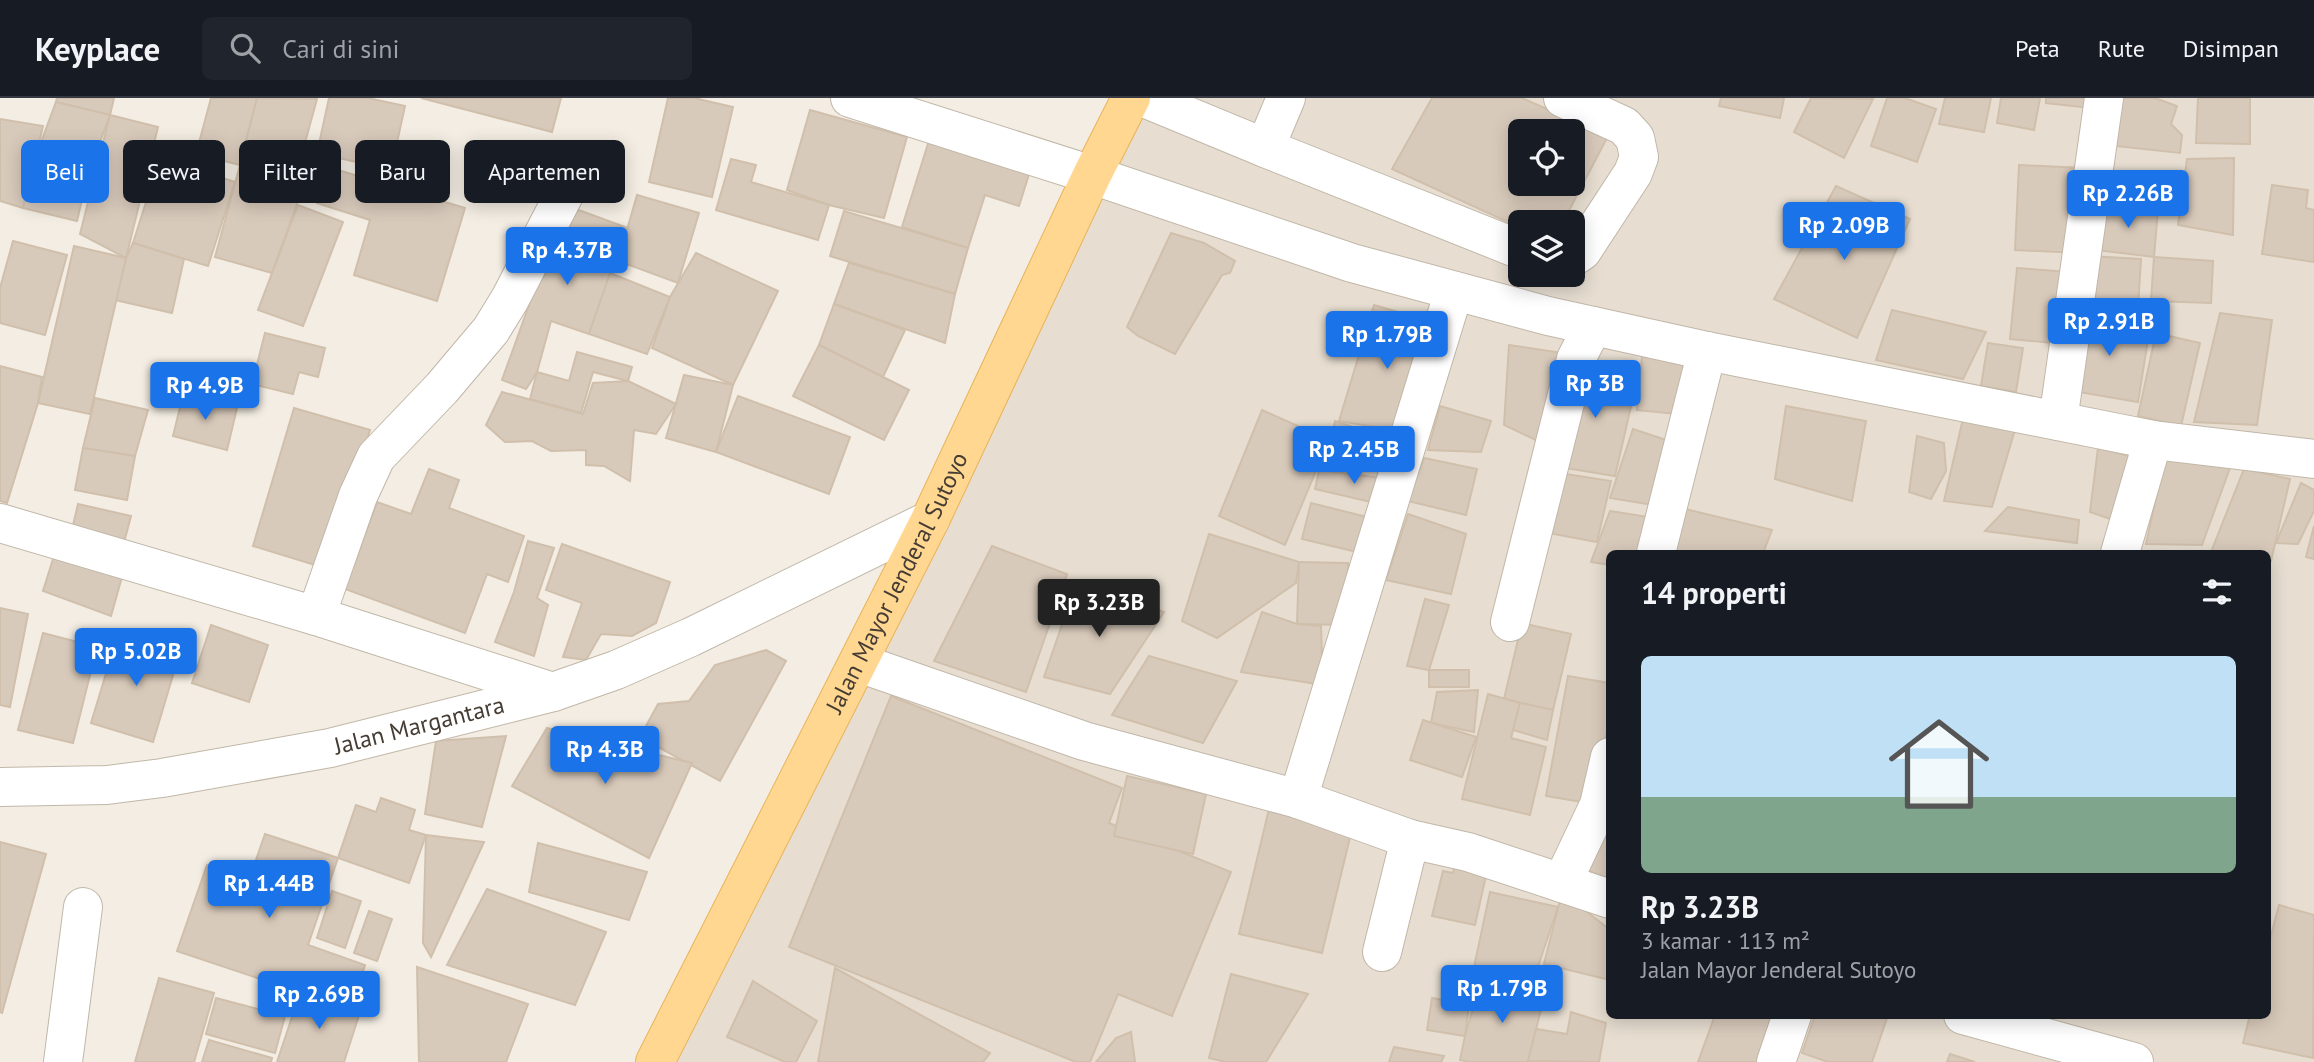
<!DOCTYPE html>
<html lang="id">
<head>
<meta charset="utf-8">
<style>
	:root { --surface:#171b24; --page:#20242c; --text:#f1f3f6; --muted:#9ea1a6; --line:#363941; --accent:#1a73e8 }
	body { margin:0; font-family:"PT Sans",sans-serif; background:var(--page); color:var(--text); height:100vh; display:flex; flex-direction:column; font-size:26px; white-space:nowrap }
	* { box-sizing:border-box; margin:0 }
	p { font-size:23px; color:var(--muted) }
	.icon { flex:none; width:38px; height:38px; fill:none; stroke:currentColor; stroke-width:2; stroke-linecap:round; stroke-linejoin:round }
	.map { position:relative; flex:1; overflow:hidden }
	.sheet { position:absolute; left:1606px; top:452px; width:665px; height:469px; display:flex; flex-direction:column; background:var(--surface); border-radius:10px; box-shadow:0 4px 18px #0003 }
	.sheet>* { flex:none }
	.top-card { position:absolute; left:21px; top:42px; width:665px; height:63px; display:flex; gap:14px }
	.buttons { position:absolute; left:1508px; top:21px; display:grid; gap:14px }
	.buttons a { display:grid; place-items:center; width:77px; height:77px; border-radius:10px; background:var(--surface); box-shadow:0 4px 18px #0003; font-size:35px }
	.price { position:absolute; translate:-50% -60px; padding:0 16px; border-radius:7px; background:var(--accent); color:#fff; font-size:23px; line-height:46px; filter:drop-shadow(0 2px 4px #0008) }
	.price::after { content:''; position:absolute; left:50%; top:42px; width:21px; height:16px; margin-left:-10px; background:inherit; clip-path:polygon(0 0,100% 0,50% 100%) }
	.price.selected { background:#222; color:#fff }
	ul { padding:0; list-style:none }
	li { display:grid; align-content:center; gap:14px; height:371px; padding:0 35px }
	li span { display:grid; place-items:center; height:217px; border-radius:10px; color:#555 }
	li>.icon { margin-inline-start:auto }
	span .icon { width:126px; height:126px; fill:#fffc; stroke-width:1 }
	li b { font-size:30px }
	h2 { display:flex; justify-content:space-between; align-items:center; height:84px; padding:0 35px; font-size:30px }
	.chip { padding:0 24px; border-radius:10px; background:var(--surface); box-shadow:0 4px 18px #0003; font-size:24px; line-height:63px }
	.chip.selected { background:var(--accent); color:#fff }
	header { display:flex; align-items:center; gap:42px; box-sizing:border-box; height:98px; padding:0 35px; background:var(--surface); border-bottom:2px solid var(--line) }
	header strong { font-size:33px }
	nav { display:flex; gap:38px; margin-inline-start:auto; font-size:24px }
	.search { width:490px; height:63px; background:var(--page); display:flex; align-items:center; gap:18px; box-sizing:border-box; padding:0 24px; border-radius:10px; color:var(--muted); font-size:26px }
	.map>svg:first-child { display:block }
	.residential { fill:#e7ded1; fill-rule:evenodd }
	.building { fill:#d8cabb; stroke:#d0bfab; stroke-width:2; fill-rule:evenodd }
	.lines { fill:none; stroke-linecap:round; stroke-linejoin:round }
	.minor-casing { stroke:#c1b7a8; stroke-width:40 }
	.major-casing { stroke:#e9b35b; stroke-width:40 }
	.minor { stroke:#fff; stroke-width:38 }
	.major { stroke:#ffd790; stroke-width:38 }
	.labels { text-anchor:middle; stroke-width:7; stroke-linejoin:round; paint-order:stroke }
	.street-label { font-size:24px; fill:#453c33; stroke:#fff }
</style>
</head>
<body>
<header>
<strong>Keyplace</strong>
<div class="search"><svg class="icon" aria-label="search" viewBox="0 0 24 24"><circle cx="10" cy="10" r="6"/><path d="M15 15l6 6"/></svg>Cari di sini</div>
<nav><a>Peta</a><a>Rute</a><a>Disimpan</a></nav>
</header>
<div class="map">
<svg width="2314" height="964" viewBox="0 0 2314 964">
	<rect width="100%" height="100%" fill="#f3ede3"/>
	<path class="residential" d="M1151,0h1163v964h-1650zM1521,33h52v53h-52zM1521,124h52v53h-52zM1610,455h658v462h-658z"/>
	<g class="building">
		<polygon points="57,0 114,0 110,17 56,4"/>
		<polygon points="211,0 257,0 240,67 196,56"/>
		<polygon points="257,0 317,1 295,81 240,67"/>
		<polygon points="329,0 368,0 405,8 391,72 317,55"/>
		<polygon points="421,0 561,0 552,34"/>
		<polygon points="668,0 694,0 733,9 712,99 649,84"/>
		<path d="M1432,0h90l86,38 -45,86h-42v6l-129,-59zM1521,33h52v53h-52z"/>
		<polygon points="1721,0 1784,0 1780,20 1719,8"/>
		<polygon points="1811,0 1873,1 1844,60 1794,34"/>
		<polygon points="1887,0 1905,0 1936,11 1917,64 1871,48"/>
		<polygon points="1945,0 1991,0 1984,34 1939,26"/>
		<polygon points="2001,0 2040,0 2034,32 1997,25"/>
		<polygon points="2046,0 2090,0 2090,10 2046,5"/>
		<polygon points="2118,0 2155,0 2177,8 2171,26 2182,37 2180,55 2106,47"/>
		<polygon points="2198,0 2250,0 2250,46 2196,45"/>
		<polygon points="56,4 110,17 88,76 34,63"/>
		<polygon points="810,12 907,39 884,120 829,107 787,92"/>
		<polygon points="110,17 158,29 126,160 80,136"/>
		<polygon points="0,21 43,28 23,110 0,103"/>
		<polygon points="931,36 1032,67 1019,108 985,97 968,150 902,129"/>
		<polygon points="160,60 235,84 208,168 133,145"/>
		<polygon points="2234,60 2233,137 2178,127 2187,61"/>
		<polygon points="731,61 756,67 751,84 829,107 818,142 716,112"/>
		<polygon points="34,63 88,76 77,123 23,110"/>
		<polygon points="240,67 305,84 272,175 215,159"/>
		<polygon points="2019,67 2082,70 2079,155 2015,152"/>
		<polygon points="328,69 465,110 437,203 354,177 370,122 317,105"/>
		<polygon points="2272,87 2308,92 2306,110 2314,112 2314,164 2262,156"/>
		<polygon points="1836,88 1910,121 1857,240 1774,201"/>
		<polygon points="637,97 699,115 678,185 618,163"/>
		<polygon points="2102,106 2158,112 2154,159 2096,152"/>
		<polygon points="298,107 343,124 303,228 258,212"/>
		<polygon points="565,107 628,130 589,236 551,223 537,274 526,291 502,282"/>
		<polygon points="844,113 968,150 955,196 830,158"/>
		<polygon points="1171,135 1204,145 1235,163 1230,175 1222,177 1175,256 1138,238 1127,229"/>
		<polygon points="13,143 67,157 45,237 0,225 0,190"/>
		<polygon points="133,145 184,161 172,215 115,202 126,160"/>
		<polygon points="74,148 126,160 90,316 38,305"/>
		<polygon points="696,155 778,193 733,287 652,250 670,199"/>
		<polygon points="2089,158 2141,161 2138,210 2086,206"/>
		<polygon points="2154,159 2213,163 2211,205 2151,203"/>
		<polygon points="849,165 955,196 945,245 834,206"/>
		<polygon points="2017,170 2070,174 2063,246 2010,241"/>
		<polygon points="610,175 670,199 647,256 589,236"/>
		<polygon points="834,206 905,232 883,279 819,247"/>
		<polygon points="1374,207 1432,224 1405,334 1339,323"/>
		<polygon points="1892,212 1986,234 1963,281 1876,262"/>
		<polygon points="2220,215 2272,222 2257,327 2194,324"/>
		<polygon points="2079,217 2150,229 2138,304 2067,292"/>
		<polygon points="265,235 325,250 318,279 299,274 293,296 252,286"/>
		<polygon points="2156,235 2200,245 2181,328 2138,318"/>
		<polygon points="1988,245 2023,250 2016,294 1981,288"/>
		<polygon points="819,247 909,292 884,342 793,298"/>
		<polygon points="1509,247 1563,255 1542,345 1504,327"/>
		<polygon points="577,254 632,269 628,283 593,274 581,315 530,301 537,274 569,283"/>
		<polygon points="1642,258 1692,263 1687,317 1637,312"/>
		<polygon points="1576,264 1638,278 1615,378 1553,368"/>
		<polygon points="0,268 42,279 38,305 7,405 0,403"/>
		<polygon points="684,277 733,287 716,354 666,340"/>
		<polygon points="628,283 676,306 656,336 634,332 630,383 604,368 586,367 586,352 551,353 532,343 505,344 486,327 502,294 583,316 593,285"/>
		<polygon points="183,297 237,310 227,352 173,338"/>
		<polygon points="738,298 850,339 829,396 716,354"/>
		<polygon points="95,300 148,312 135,358 83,350"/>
		<polygon points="1440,308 1491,323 1481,354 1428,352"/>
		<polygon points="1786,308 1866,323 1852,403 1775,381"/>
		<polygon points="294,310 370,332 328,471 253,448"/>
		<polygon points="1262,312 1300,329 1330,339 1285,447 1219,418"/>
		<polygon points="1965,312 2017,325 1992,409 1944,403"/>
		<polygon points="1335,323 1405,346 1398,375 1326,364"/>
		<polygon points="1633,331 1681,347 1666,409 1610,400"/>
		<polygon points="1917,338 1944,345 1946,373 1931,401 1909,394"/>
		<polygon points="83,350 135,358 127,402 75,392"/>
		<polygon points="2098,350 2133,359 2122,425 2090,414"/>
		<polygon points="2165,358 2231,367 2202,447 2146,446"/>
		<polygon points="1424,360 1477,371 1466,417 1408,403"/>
		<polygon points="429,371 459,382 449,410 524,438 508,484 487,476 465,535 345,491 377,404 411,416"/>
		<polygon points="2244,371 2290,381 2271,463 2268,462 2268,455 2211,454"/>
		<polygon points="1319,372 1390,381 1384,407 1315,391"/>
		<polygon points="1553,374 1611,383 1597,444 1543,434"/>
		<polygon points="2301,385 2314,392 2314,413 2298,446 2276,445"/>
		<polygon points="1311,405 1379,422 1370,457 1302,441"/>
		<polygon points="78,406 131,418 122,452 70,440"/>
		<polygon points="1677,409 1772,432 1763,455 1670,455"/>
		<polygon points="2008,409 2079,422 2077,445 1985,433"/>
		<polygon points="1610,413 1655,420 1648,455 1610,455 1610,467 1591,464"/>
		<polygon points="1408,416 1466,436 1451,496 1386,482"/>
		<polygon points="2314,428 2314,461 2306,459"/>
		<polygon points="1209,436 1299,464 1296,485 1217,540 1182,523"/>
		<polygon points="528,443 554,450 537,500 548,507 534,558 495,544 514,494"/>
		<polygon points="562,446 670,484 656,525 632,538 601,536 586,562 563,559 582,505 546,492"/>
		<polygon points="992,448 1067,476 1026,594 934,563"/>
		<polygon points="54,458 122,479 111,518 43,493"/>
		<polygon points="1299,464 1348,465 1348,527 1297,526"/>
		<polygon points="1077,483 1164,514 1110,596 1044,579"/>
		<polygon points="1425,501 1449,507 1429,572 1407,568"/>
		<polygon points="0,510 28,516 10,609 0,607"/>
		<polygon points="1262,514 1297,526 1321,528 1323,587 1241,574"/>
		<polygon points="1522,525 1571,536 1553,612 1504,601"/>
		<polygon points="211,527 268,547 249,604 192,585"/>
		<polygon points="43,535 97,549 73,645 18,632"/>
		<polygon points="118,536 180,554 153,644 91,625"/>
		<polygon points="766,552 786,563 720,683 640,639 658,606 689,603 715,567"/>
		<polygon points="1149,558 1237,583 1203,645 1112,617"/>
		<rect x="1429" y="572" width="40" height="17"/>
		<polygon points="1568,578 1610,585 1610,616 1594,706 1546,698"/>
		<polygon points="1478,592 1474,634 1431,625 1437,594"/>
		<polygon points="1488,596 1520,605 1511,640 1546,649 1530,717 1462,701"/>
		<polygon points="891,598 1122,690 1109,725 1231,774 1172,918 1118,896 1090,964 1076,964 789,849"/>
		<polygon points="1520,605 1553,612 1547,642 1513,632"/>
		<polygon points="1423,622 1476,639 1462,679 1410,662"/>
		<polygon points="547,630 692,665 649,760 512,688"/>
		<polygon points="506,638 482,729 425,716 436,643"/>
		<polygon points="1127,678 1206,696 1193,756 1114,738"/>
		<polygon points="1610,693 1610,782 1578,768"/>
		<polygon points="381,700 415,712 409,732 426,737 409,785 338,760 356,707 376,714"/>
		<polygon points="1270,707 1353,727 1322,855 1239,836"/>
		<polygon points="265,736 338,760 308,847 365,867 354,898 297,879 293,892 177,853 207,767 249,782"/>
		<polygon points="426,737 484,744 431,859 423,845"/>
		<polygon points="0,744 46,756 2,915 0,914"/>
		<polygon points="538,745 647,774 629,822 529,794"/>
		<polygon points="1455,765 1487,773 1475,827 1432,818 1443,773 1453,775"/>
		<polygon points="487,791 606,834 575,907 447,867"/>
		<polygon points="332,793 361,803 345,850 317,840"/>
		<polygon points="1490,794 1558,809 1531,889 1474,869"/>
		<polygon points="1562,794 1610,832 1610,882 1544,866"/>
		<polygon points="2279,807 2314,817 2313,960 2243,945 2250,917 2268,917 2268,849"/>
		<polygon points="369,813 392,821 377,863 354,855"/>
		<polygon points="417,869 528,906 506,964 419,964"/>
		<polygon points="835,870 990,955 983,964 818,964"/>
		<polygon points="1231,876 1308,896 1266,964 1226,964 1209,960"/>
		<polygon points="159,880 214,895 194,964 135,964"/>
		<polygon points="753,883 817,923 796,964 785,964 727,939"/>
		<polygon points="1481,883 1544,899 1528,964 1469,964 1460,962 1465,938"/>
		<polygon points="1445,889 1471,893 1465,938 1427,932 1432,900 1443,902"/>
		<polygon points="301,892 361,911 344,964 277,964"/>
		<polygon points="216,900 285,918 275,955 206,936"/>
		<polygon points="1571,914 1606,925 1599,964 1528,963 1536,931 1567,936"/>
		<polygon points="1715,917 1785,917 1768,964 1698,964"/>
		<polygon points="1815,917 1888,917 1872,964 1828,964 1802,955"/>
		<polygon points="1131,934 1135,964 1096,964 1116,940"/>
		<polygon points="209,942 272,960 271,964 202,964"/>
		<polygon points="1394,949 1444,958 1441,964 1389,964"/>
		<polygon points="1950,956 1975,964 1947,964"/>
	</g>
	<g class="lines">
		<defs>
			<g id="minor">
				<polyline points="850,0 1092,77 1352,165 1548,218 1707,253 2153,342 2314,361"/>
				<polyline points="1144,0 1265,50"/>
				<polyline points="1286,0 1265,50 1521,152"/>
				<polyline points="1563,0 1624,28 1635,40 1639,59 1633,75 1582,153 1573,159"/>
				<polyline points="2058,323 2104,0"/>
				<polyline points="0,425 316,518 553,594"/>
				<polyline points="1656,455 1707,253"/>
				<polyline points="2120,455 2153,342"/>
				<polyline points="316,518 358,398 376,359 442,290 491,232 510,201 582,62"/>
				<polyline points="1510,524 1576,261 1593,228"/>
				<polyline points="859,565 1084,643 1298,701 1410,741 1468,754 1610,801"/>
				<path id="s1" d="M0,689l107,-2 55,-7 168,-30 223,-56 63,-22 75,-33 239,-117"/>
				<polyline points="1298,701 1454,193"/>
				<polyline points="1562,785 1599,707 1610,659"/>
				<polyline points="1382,854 1410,741"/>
				<polyline points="1963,917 2134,964"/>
				<polyline points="63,964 83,809"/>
				<polyline points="1776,964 1792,917"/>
			</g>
			<g id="major">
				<path id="s2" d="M655,964l275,-542 162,-345 39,-77"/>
			</g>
		</defs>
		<use href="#minor" class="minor-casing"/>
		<use href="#major" class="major-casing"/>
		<use href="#minor" class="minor"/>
		<use href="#major" class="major"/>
	</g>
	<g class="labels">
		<g class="street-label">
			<text dy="8" stroke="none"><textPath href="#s2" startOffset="537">Jalan Mayor Jenderal Sutoyo</textPath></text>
			<text dy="8" stroke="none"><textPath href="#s1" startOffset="425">Jalan Margantara</textPath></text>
		</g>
	</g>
</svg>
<div class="buttons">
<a><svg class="icon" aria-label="locate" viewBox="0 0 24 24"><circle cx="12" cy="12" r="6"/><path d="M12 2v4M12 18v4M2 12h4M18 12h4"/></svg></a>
<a><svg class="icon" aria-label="layers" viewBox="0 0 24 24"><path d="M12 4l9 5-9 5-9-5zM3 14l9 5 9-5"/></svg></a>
</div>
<b class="price" style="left:2128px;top:132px">Rp 2.26B</b>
<b class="price" style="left:1844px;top:164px">Rp 2.09B</b>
<b class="price" style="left:567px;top:189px">Rp 4.37B</b>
<b class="price" style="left:2109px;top:260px">Rp 2.91B</b>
<b class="price" style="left:1387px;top:273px">Rp 1.79B</b>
<b class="price" style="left:1595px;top:322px">Rp 3B</b>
<b class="price" style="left:205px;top:324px">Rp 4.9B</b>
<b class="price" style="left:1354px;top:388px">Rp 2.45B</b>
<b class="price selected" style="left:1099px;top:541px">Rp 3.23B</b>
<b class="price" style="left:136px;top:590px">Rp 5.02B</b>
<b class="price" style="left:605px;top:688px">Rp 4.3B</b>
<b class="price" style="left:269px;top:822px">Rp 1.44B</b>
<b class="price" style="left:1502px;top:927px">Rp 1.79B</b>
<b class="price" style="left:319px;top:933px">Rp 2.69B</b>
<div class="top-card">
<a class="chip selected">Beli</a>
<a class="chip">Sewa</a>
<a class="chip">Filter</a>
<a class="chip">Baru</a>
<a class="chip">Apartemen</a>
</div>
<section class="sheet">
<h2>14 properti<svg class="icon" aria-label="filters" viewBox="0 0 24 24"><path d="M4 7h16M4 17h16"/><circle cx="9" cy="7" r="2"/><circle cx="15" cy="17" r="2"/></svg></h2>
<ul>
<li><span style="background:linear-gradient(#bfe0f5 65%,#7fa58c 0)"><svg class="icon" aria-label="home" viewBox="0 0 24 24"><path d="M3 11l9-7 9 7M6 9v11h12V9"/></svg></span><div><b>Rp 3.23B</b><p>3 kamar · 113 m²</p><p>Jalan Mayor Jenderal Sutoyo</p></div></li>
</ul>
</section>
</div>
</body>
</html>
